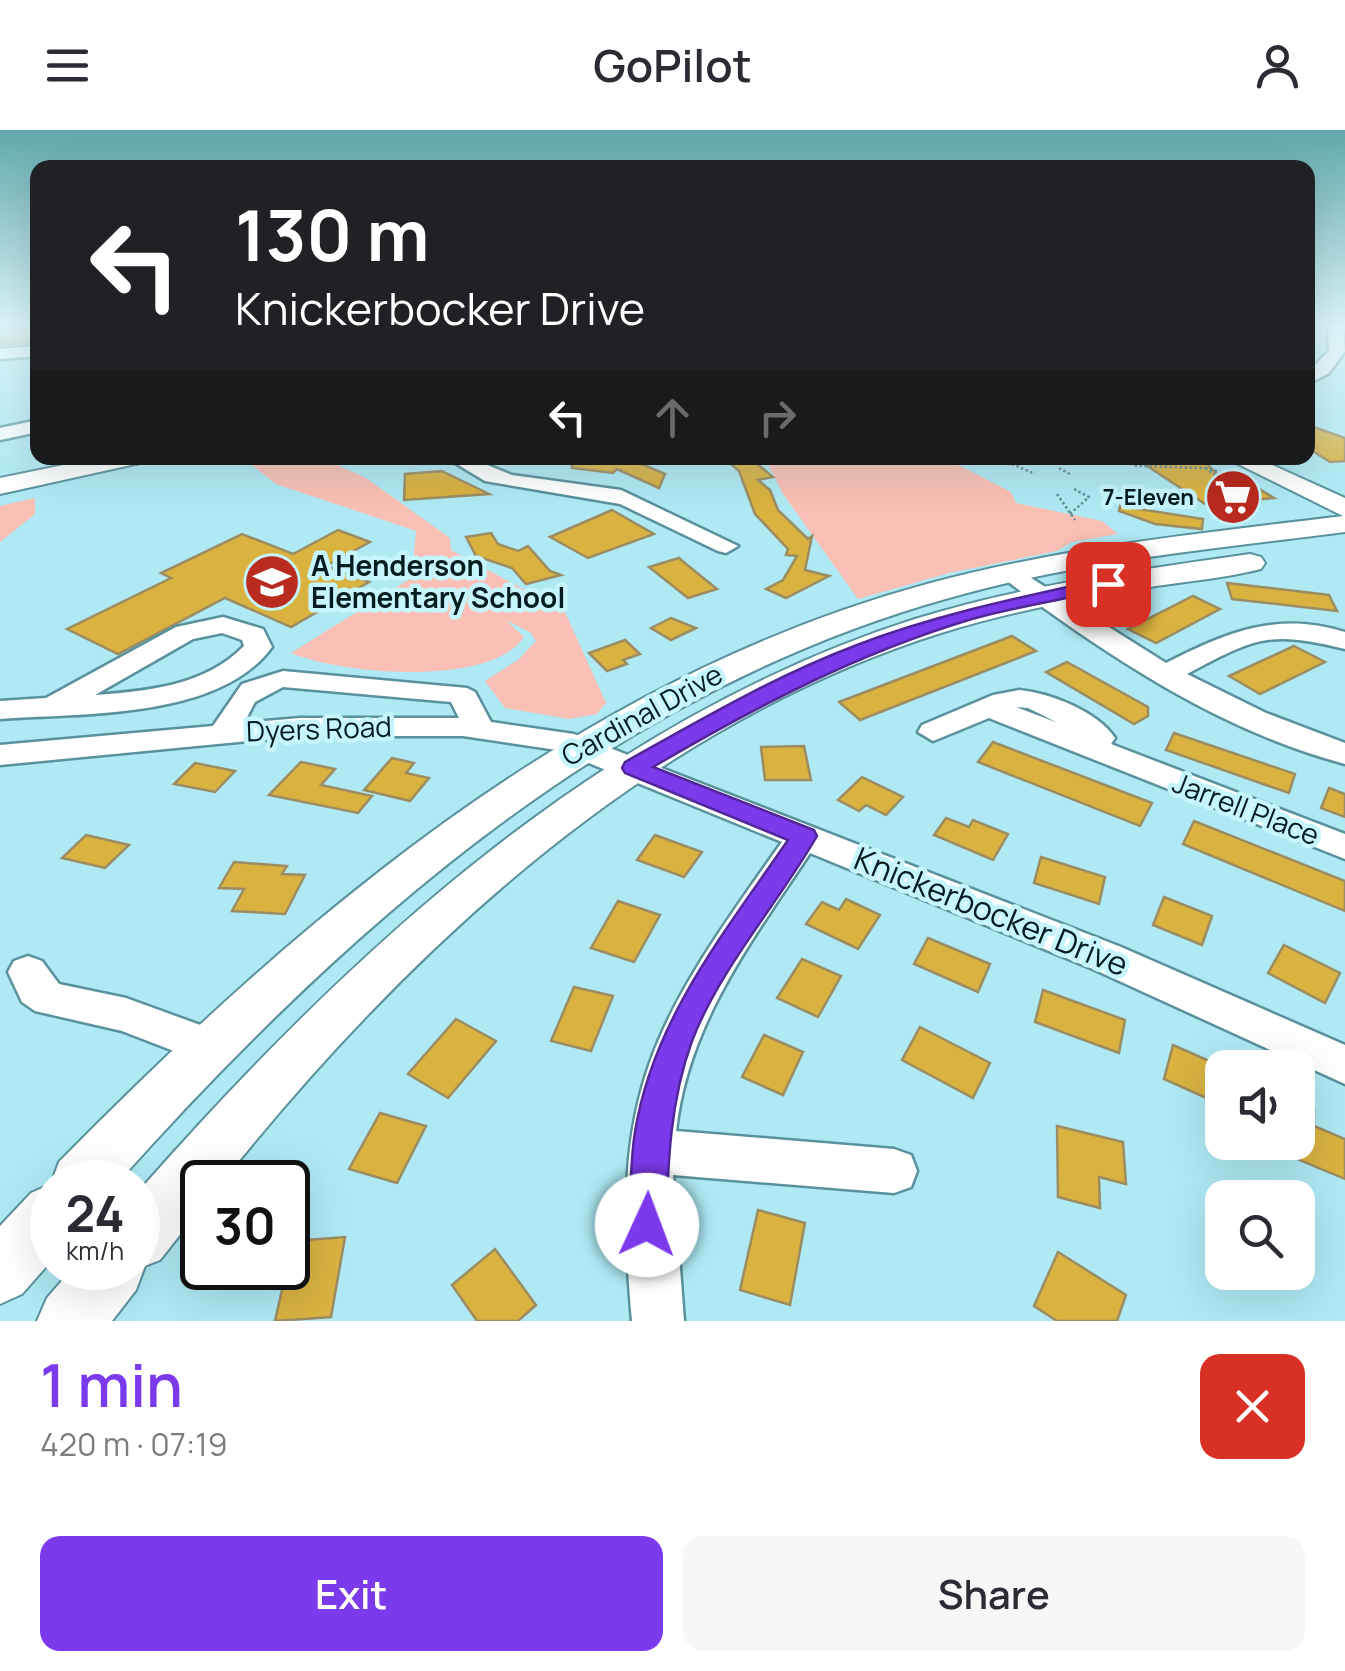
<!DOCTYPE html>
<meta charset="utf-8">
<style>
body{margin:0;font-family:Manrope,sans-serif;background:#f7f7f7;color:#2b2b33;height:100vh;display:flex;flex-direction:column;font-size:38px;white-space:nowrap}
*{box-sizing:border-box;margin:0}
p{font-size:32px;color:#7c7c81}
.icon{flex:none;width:55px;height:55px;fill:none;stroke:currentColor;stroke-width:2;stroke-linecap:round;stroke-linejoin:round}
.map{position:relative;height:1191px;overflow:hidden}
.side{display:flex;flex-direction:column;background:#fff;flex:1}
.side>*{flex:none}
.top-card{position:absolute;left:30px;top:30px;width:1285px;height:305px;border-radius:20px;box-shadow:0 10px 40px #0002;background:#202124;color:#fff;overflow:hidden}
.fabs{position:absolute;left:1205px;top:920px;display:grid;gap:20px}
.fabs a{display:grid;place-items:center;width:110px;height:110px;border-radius:20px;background:#fff;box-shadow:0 10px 40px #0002;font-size:50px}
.speed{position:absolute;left:30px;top:1030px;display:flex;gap:20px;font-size:50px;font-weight:700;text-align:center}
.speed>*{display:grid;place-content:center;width:130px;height:130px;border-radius:50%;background:#fff;box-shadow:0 10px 40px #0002;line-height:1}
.speed small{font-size:25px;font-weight:400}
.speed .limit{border:5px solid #111;border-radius:15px;background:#fff;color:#111}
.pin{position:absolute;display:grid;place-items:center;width:85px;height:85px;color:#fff;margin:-42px;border-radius:20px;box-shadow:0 5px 15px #0006}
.me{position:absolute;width:110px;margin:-55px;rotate:2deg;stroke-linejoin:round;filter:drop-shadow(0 0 8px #0008)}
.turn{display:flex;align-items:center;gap:35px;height:210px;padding:0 40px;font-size:45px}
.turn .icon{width:130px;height:130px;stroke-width:2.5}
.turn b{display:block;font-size:70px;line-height:85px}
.lanes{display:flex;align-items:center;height:95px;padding:0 40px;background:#0003;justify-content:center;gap:50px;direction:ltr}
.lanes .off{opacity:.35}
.round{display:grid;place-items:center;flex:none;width:105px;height:105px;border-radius:20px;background:#f7f7f7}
.summary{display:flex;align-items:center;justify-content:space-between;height:170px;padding:0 40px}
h1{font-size:60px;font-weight:600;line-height:75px;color:#7c3aed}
.primary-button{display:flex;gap:20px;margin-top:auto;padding:20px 40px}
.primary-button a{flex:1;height:115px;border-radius:20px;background:#7c3aed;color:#fff;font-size:40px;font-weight:600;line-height:115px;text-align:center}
.primary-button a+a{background:#f7f7f7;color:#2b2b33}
header{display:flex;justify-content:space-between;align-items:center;height:130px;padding:0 40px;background:#fff;font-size:45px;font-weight:600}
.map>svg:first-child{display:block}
.green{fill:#fabfb5}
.building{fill:#d9b240;stroke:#9c8c62;stroke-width:2.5}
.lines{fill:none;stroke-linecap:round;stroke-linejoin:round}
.minor-casing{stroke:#59929c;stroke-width:5}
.major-casing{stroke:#59929c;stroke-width:4}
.path{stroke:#628d95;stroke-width:2.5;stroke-dasharray:2.5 2.5;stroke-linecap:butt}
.minor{fill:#fff;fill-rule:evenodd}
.major{fill:#fff;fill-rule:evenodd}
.route{fill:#7c3aed;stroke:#51269a;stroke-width:2.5}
.labels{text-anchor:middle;stroke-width:9;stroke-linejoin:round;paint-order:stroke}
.far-poi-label{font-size:22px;font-weight:bold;fill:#041b1f;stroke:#c6f5fd;text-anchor:end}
.poi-label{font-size:28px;font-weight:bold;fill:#041b1f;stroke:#c6f5fd;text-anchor:start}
.street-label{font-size:28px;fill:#041b1f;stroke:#c6f5fd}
.near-street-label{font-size:32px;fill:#041b1f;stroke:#c6f5fd}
</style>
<header><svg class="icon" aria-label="menu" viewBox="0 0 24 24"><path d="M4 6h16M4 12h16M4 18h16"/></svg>GoPilot<svg class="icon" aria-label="person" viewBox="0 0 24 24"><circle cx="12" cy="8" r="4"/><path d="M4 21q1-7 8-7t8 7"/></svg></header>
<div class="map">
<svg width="1345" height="1191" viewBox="0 0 1345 1191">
<rect width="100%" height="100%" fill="#aee9f4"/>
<g class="green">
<path d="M243,328H342L337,335L366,348L450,408L451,420L565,482L606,573L597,584L569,589L505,578L485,551L518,530L536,511L531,503L506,490L524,507C490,558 341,544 291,523L421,442L413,433L416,401L276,354Z"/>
<path d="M765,328H945L1011,362L1016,373L1102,391L1118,404L1072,412L1057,421L949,443L858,469L783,364Z"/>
<path d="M35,368V384L0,412V376Z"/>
</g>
<g class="building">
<path d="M0,195H38V212L0,215Z"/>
<path d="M1308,295L1345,308V331L1330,332L1308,318Z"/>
<path d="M572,328H628L665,344L659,358L617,339L613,343L572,338Z"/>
<path d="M750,328L773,347L758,350L770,360L778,380L808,409L812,406L805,440L829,446L786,468L766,459L783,450L797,426L786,425L788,419L755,384L739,341L731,334L735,329Z"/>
<path d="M1135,328H1201L1226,353L1246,351L1274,368L1205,374Z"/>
<path d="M442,341L489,364L404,370L405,344Z"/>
<path d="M1120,376L1203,389L1202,399L1155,394L1119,381Z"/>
<path d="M612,380L654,404L588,428L550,407Z"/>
<path d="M338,400L370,412L326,436L369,452L291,497L225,468L118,524L67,499L171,448L161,443L242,404L293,424Z"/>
<path d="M491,403L498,414L518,421L528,416L550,441L561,445L526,454L512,438L476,426L466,407Z"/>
<path d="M679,428L686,434L717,459L688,468L649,437Z"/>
<path d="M1227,453L1329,465L1337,481L1232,469Z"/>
<path d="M1193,466L1220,479L1156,513L1128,499Z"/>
<path d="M671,488L696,498L671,510L651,498Z"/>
<path d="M1012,506L1036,521L860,590L839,572Z"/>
<path d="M625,510L640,524L623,530L627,534L607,541L589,523Z"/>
<path d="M1294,516L1325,532L1260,564L1229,546Z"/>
<path d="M1067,532L1148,577V586L1134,594L1046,542Z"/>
<path d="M1174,603L1295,644L1289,663L1166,620Z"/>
<path d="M993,612L1152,673L1140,696L978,632Z"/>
<path d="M804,616L811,650H765L761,617Z"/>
<path d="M392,628L414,633L406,643L429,648L410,671L364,660Z"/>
<path d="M301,632L335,639L321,655L372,666L358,683L269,665Z"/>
<path d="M195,633L235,641L215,662L174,654Z"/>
<path d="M862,647L903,667L886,685L866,675L859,681L838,670Z"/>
<path d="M1329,658L1345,664V687L1321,678Z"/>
<path d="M946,688L969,697L973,690L1008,704L993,730L934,705Z"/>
<path d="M1194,691L1345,751V781L1183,714Z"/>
<path d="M86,705L129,715L105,738L62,728Z"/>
<path d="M655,705L702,722L684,747L637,730Z"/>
<path d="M1041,727L1105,747L1099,774L1034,753Z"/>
<path d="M234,732L287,736L282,744L305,745L285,784L232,781L244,759L219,758Z"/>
<path d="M1164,767L1212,786L1202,815L1153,795Z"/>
<path d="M846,769L880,785L858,819L806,794L822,772L839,780Z"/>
<path d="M618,771L660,785L634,832L591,818Z"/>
<path d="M928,808L990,834L978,862L914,834Z"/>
<path d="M1284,815L1340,843L1325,873L1268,843Z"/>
<path d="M802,829L841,846L818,887L777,868Z"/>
<path d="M574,857L613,866L591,921L551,911Z"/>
<path d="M1043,860L1125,890L1119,923L1035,892Z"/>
<path d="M456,889L496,911L448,968L408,944Z"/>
<path d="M920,897L990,933L973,968L902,930Z"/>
<path d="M764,905L803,922L783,965L742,947Z"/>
<path d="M1173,915L1225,938H1206L1222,944V975L1164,949Z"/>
<path d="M1298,973L1314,980V996L1345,1009V1049L1259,1013L1298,1012Z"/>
<path d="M380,983L426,996L397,1053L349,1039Z"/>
<path d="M1057,996L1123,1012L1126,1054L1099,1047L1100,1078L1058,1067Z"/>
<path d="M758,1080L805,1093L790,1175L740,1160Z"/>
<path d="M345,1107L331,1187L275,1191L293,1111Z"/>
<path d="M495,1119L536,1175L518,1191H477L452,1155Z"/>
<path d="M1058,1122L1126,1165L1117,1191H1057L1034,1176Z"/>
</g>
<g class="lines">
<g class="minor-casing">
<g id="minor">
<path d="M1328,195H1343L1345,221L1329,243L1308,254V242L1329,221Z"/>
<path d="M38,216V226L0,229V219Z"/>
<path d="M38,290V302L0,310V298Z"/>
<path d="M447,328H470L512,345L621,360L738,416L726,423L718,421L620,374L485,351Z"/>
<path d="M1012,436L1166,533C1227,502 1277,481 1345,502V519C1268,500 1255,508 1187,544L1266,583L1345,613V634C1220,601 1106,525 1003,448L1000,443L1003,438Z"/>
<path d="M223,487L263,499L272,517C219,590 81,583 0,589V571L46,568L176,497ZM222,503L242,510L244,516C205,556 148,561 95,565L193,509Z"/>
<path d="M283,541L467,558L475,562L491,592L574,604L1121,817L1345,915V954L1093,839L810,723C752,811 688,893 676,1001L894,1019L911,1025L917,1041L911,1057L894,1063L673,1045L684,1191H632C610,959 651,896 782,712L557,620L463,606H300L0,635V615L213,596L242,554ZM283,557L451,572L459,588H300L244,593L255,572Z"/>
<path d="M1019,560C1050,563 1097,581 1115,608L1111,614L1345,704V729L989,588L933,611L918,602L922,595L993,565ZM1016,577L1028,578L1058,593Z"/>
<path d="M28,826L42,831L59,854L126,868L225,904L231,917L225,930L210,935L122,901L35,881L22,872L8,842L14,831Z"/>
</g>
</g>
<g class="major-casing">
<g id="major">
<path d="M98,328H143L140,333L0,364V348Z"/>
<path d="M1226,328H1257L1345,368V402C1213,419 1078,431 949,468C612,562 346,797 118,1052H52V1130L22,1164L0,1174V1096L31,1063L51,1054L59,1032C305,782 582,548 927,454C1063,417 1204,403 1343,386Z"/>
<path d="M1250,424L1261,427L1265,433L1261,439C1226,448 1190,451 1156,456C1083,468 1011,481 941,503C649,595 409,818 222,1052H202V1077L160,1130L145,1136L136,1160L112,1191H37L47,1168L73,1138H138V1062C352,819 600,590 915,489C1024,455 1138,440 1250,424Z"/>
</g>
</g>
<g class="path">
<path d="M998,328L1035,344"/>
<path d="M1116,328L1137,336L1206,338"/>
<path d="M1059,338L1070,344"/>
<path d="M1205,338L1225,343L1213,344Z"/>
<path d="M1057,364L1075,390"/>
<path d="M1070,384L1089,367L1074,359"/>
</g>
<use href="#minor" class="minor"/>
<use href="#major" class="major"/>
</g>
<linearGradient id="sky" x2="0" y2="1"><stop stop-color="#61a8ac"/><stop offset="0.54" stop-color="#dbf5fa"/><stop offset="1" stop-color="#dbf5fa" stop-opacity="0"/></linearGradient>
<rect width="1345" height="362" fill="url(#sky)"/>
<path class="route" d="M1108,448L1117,454L1114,458C1067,469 1018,476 972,489C858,523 755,577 653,637L814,700L817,706C778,774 720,838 692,911C670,971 668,1033 666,1095L660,1108L647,1114L634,1108L629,1095C631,1065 630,1032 635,1002C653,889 726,801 788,710L625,643L622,638L625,632C700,590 775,546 857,515C938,484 1022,467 1108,448Z"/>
<defs>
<g id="supermarket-disc" transform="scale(2.875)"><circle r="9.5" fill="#b92b1f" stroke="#c6f5fd"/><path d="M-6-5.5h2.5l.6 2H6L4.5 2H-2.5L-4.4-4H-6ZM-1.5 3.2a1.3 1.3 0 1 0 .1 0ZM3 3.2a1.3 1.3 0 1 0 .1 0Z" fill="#fff"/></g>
<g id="school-disc" transform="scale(2.875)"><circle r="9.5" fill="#b92b1f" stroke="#c6f5fd"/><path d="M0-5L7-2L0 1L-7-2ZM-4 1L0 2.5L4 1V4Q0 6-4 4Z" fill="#fff"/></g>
</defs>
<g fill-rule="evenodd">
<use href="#supermarket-disc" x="1233" y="367"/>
<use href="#school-disc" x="272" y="452"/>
</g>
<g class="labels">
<g class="far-poi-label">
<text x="1194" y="375">7-Eleven</text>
</g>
<g class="poi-label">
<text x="311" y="446">A Henderson<tspan x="311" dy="32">Elementary School</tspan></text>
</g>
<g class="street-label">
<text transform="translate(642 585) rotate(-29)" y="10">Cardinal Drive</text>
<text transform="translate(319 599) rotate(-2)" y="10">Dyers Road</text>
<text transform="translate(1246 679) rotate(21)" y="10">Jarrell Place</text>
</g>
<g class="near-street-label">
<text transform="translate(991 782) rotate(22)" y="11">Knickerbocker Drive</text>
</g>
</g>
</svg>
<div class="fabs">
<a><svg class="icon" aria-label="sound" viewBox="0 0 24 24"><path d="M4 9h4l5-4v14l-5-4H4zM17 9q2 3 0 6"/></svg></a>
<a><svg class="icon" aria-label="search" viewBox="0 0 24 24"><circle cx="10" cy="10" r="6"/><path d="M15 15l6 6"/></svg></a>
</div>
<div class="speed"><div>24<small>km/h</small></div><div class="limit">30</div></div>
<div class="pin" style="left:1108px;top:454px;background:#d93025"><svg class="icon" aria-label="arrive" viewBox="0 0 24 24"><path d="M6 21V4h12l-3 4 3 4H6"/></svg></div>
<svg class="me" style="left:647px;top:1095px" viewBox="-20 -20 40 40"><circle r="19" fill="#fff"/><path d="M0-13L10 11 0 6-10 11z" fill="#7c3aed"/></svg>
<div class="top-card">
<div class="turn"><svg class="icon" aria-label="left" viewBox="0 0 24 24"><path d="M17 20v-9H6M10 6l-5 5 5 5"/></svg><div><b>130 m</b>Knickerbocker Drive</div></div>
<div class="lanes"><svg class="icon" aria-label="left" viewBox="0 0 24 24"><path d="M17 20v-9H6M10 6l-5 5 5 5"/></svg><svg class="icon off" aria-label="ahead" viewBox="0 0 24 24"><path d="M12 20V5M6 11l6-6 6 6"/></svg><svg class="icon off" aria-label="right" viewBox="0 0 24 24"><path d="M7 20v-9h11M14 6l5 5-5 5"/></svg></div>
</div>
</div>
<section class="side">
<div class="summary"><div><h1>1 min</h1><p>420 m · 07:19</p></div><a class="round" style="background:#d93025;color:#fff"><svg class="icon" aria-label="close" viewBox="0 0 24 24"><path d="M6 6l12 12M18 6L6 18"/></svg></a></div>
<div class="primary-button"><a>Exit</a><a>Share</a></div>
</section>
